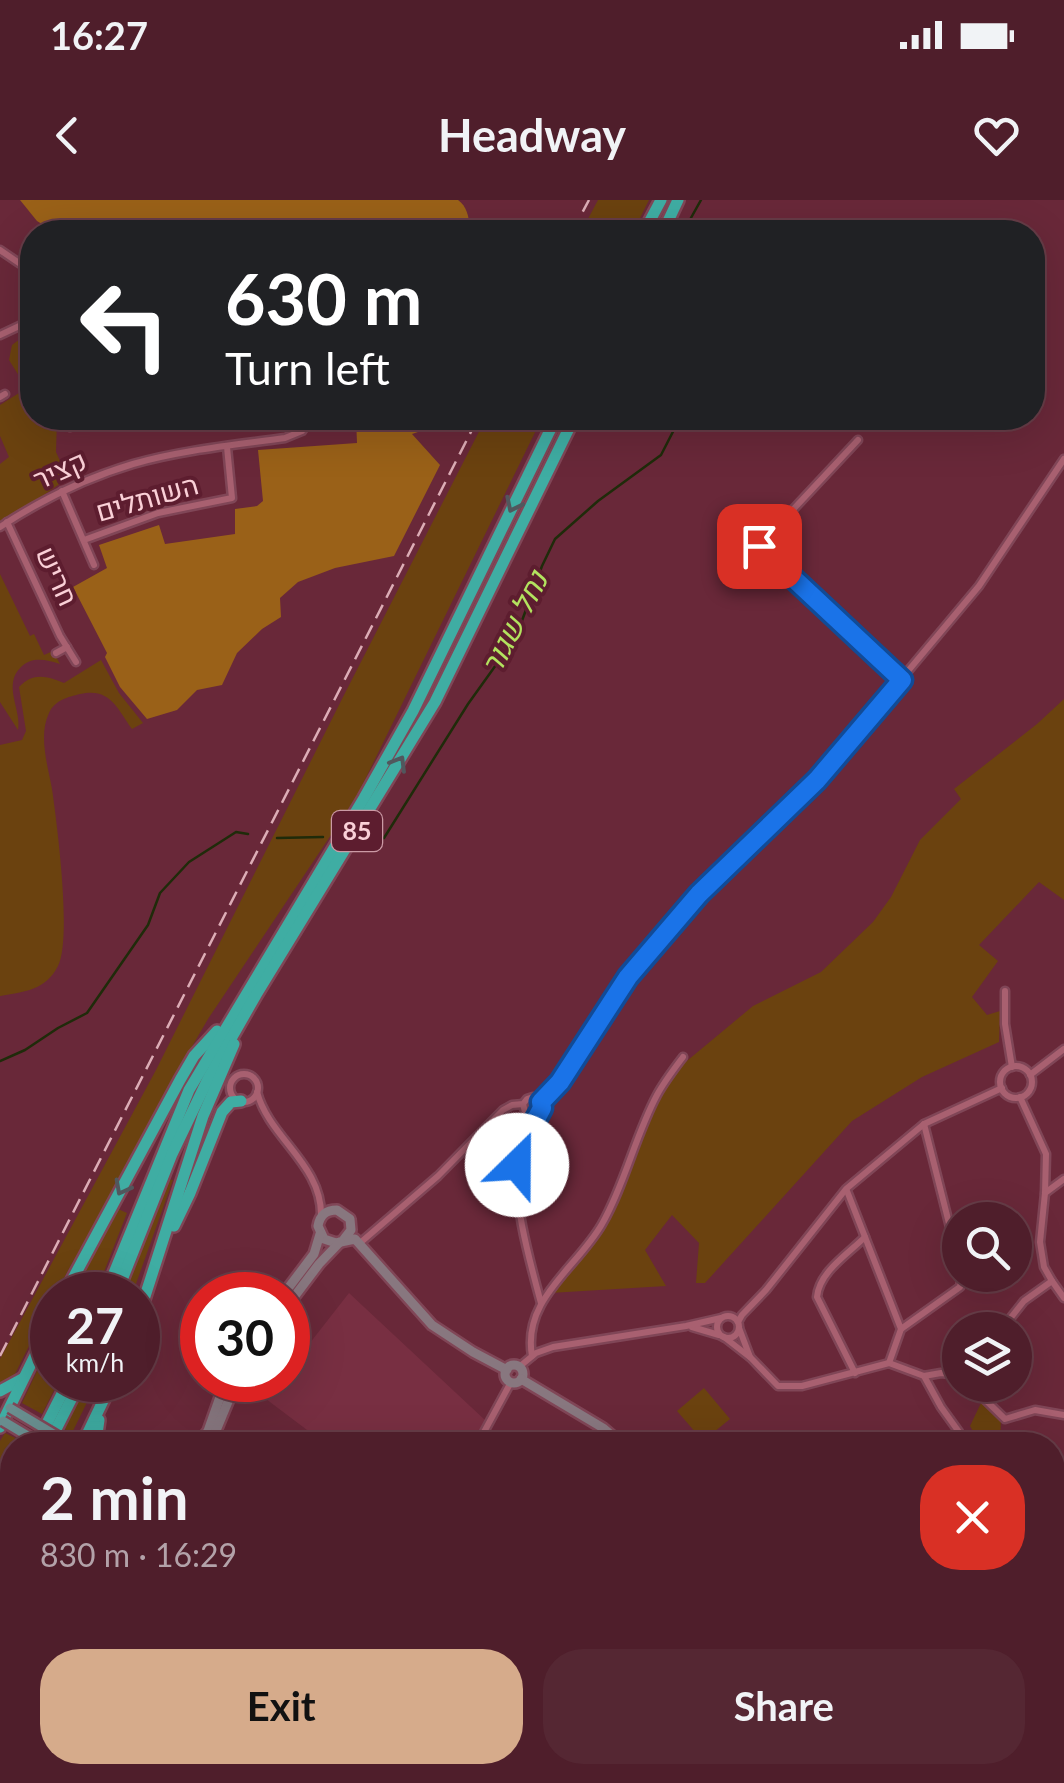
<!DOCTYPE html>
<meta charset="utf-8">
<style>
body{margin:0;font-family:Lato,Heebo,sans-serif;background:#552733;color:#f1f3f6;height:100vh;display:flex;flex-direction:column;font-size:38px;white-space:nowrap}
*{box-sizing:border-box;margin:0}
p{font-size:32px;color:#b3a2a9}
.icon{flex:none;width:55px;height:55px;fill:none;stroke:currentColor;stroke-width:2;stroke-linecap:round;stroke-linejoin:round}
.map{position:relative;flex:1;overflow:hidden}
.drawer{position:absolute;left:0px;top:1232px;width:1065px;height:352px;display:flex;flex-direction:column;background:#4f1e2b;border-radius:40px 40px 0 0;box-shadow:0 10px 40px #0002,0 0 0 2px #663c47}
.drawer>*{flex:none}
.top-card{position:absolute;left:20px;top:20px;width:1025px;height:210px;border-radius:40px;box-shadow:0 10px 40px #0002,0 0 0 2px #663c47;background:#202124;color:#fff;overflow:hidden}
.controls{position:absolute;left:942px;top:1002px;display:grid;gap:20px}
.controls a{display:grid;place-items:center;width:90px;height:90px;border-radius:50%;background:#4f1e2b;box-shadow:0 10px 40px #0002,0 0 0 2px #663c47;font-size:50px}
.speed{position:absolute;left:30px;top:1072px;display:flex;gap:20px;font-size:50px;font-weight:700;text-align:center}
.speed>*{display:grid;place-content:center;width:130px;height:130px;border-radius:50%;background:#4f1e2b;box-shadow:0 10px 40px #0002,0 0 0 2px #663c47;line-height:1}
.speed small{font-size:25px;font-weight:400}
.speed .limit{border:15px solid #d22;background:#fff;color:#111}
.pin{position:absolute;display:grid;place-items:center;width:85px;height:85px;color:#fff;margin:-42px;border-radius:20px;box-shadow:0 5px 15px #0006}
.me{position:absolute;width:110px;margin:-55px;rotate:23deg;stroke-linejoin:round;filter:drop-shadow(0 0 8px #0008)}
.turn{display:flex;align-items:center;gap:35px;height:210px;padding:0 40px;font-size:45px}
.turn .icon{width:130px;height:130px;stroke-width:2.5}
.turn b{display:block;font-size:70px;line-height:85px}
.round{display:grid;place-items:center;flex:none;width:105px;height:105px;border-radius:40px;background:#552733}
.summary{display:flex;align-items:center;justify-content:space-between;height:170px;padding:0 40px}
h1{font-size:60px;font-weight:700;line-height:75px}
.primary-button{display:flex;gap:20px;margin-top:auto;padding:20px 40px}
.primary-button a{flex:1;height:115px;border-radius:40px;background:#d6ab8b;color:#111;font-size:40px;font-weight:700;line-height:115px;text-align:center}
.primary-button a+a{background:#552733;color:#f1f3f6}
.status{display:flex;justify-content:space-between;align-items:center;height:70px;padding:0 50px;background:#4f1e2b;direction:ltr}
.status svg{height:28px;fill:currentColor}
header{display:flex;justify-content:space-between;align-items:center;height:130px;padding:0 40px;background:#4f1e2b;font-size:45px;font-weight:700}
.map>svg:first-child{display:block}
.built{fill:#782f42}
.green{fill:#6b420f}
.forest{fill:#9a6118}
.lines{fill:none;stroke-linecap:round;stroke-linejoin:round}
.stream{stroke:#1f2b0a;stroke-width:2.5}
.street-casing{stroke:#804657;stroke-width:11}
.secondary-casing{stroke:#804657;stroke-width:14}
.highway-casing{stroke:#804657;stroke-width:16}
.street{stroke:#a86070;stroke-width:6}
.secondary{stroke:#88777f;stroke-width:9}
.highway{stroke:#3fada3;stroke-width:11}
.rail{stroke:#dcadb6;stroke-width:2.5;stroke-dasharray:15 8;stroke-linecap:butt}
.primary-bridge-casing{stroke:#804657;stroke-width:14;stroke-linecap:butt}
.primary-bridge{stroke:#698e8f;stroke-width:9}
.oneway{stroke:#51575d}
.route-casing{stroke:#114b97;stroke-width:25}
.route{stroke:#1a73e8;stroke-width:18}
.labels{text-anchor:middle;stroke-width:8;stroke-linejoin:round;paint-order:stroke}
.shield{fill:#5d1d2f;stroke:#cb9aa5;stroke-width:2.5}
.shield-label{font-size:25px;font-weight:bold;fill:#fad0d7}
.street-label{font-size:28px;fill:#fad0d7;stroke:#5d1d2f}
.water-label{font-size:30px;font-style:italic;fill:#b3e35f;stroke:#5d1d2f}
</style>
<div class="status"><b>16:27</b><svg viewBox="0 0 49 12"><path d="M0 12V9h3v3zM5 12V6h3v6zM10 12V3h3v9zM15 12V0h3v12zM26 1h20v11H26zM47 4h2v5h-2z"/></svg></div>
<header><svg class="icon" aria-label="back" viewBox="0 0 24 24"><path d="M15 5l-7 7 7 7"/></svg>Headway<svg class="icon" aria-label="heart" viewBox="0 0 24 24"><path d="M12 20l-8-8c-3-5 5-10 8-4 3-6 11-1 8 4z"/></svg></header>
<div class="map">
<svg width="1064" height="1583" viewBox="0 0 1064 1583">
<rect width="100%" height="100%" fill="#692839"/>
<path class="built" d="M349,1093L486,1221L471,1245H327L266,1199L281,1180H288V1171Z"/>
<g class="green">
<path d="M598,0H649L633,32H581Z"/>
<path d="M32,130V218H57L56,252L68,278L0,326V264L9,257L0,236V205L19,193V176L9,160L12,145Z"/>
<path d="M486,218H542L357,596L208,819C179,867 155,918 128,968C105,1011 77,1051 55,1095H52V1100L15,1174L10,1180L0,1183V1159L156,870L343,497Z"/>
<path d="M0,374L30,436L34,434L44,455L53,451L60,464C46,460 33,456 21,467C2,485 22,510 18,530L0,502Z"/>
<path d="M101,460L119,493L143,523L132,529C117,508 110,487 80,494C68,497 55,500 49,513C38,536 48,566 52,589C57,624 72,738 58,766C46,790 24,792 0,796V545L22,540L26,531L19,487C33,472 47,476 64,483Z"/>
<path d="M1064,499V700L1039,682L979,745L998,761L972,797L987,815L1000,811L999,842L922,877L852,921L705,1083H696L699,1043L672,1015L645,1050L666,1086L550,1093L607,1014L658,897L682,865L753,806L821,772L873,722L891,697L920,640L961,599L954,589L1037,524Z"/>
<path d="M165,979L173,980L132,1095H121Z"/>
<path d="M118,1009L127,1013L95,1095H73Z"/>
<path d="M52,1139V1180H59L42,1214L22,1203Z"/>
<path d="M87,1180H98L72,1233L63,1228Z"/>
<path d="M704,1188L730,1219L703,1241L677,1211Z"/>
<path d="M982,1201L1001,1219L1000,1245H981L970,1226Z"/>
<path d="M5,1233L26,1243L12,1245V1268L0,1289V1241Z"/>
<path d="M0,1550L12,1552V1572L44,1573L58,1583H20L0,1570Z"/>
<path d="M437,1573V1572L501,1573L499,1583H436Z"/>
</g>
<g class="forest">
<path d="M20,0H458C468,7 470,21 469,32H55L37,21Z"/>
<path d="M356,218H439L436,226L412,234L440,265L394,356L335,368L298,382L280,398L281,417L262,429L237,453L222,485L197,490L177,510L147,519L120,487L105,457L107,453L73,387L107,368L99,345L159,325L165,344L235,334V309L257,306L263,301L258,250L357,243Z"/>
</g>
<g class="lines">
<g class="stream">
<path d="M687,32V25L701,0"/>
<path d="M277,638L323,637"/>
<path d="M367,639L384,638L468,504L516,437L542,366L555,339L598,301L661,255L680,218"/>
<path d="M0,861L25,850L58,828L87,813L148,725L160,693L189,662L236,632L248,634"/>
</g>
<g class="street-casing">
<g id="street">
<path d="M0,50L19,63L32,69"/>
<path d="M0,135L32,120"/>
<path d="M0,197L5,194"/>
<path d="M860,218L865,223"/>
<path d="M70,227L96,218"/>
<path d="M858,240L759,346L902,480"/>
<path d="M62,291L94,365"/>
<path d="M7,322L60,436L76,462"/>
<path d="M0,327C41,300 86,278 133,264C182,250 235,245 285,238L302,231L311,218"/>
<path d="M84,340L158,313L232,298L227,247"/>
<path d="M56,453L67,447"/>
<path d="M1005,791V824L1012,867"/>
<circle cx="1016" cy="882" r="16"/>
<circle cx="244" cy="888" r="14"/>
<path d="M1030,875L1064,849"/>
<path d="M257,892C269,938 323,965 321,1017"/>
<path d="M1020,897L1046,954L1045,993L1040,1042L1044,1067L1052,1081"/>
<path d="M541,902L570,869L629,777L699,694L817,580L979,386L1064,259"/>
<path d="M538,914C533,929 522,941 518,956C510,992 531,1066 541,1103"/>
<path d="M924,924L960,1067"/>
<path d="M847,991L901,1129"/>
<path d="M1045,993L1064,979"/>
<path d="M360,1043L438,976L503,910L512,905L523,904L527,899L533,897L541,902L542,909L538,914L530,916L525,912L523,904"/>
<circle cx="728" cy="1127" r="11"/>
<path d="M738,1122L742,1115L766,1090L846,989L924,924L1002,888"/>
<path d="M692,1127L719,1135"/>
<path d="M739,1128L750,1157"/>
<path d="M1001,1130L1024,1101L1052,1081L1064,1098"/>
<path d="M724,1137L751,1158L778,1186H802L889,1163L924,1176L941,1207L959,1232L955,1245"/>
<path d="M288,1143L297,1142L302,1149L301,1154L296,1158L288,1156"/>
<path d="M532,1156C522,1099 577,1068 602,1024C625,984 635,936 657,895C664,882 674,869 683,857"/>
<path d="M889,1163L901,1129L960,1087L962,1075"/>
<path d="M519,1167L536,1153L553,1147L686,1126L721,1118"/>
<path d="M855,1173L817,1097C819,1072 848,1054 865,1037"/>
<path d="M924,1176L941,1173L960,1175"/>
<path d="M970,1185L1005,1219L1035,1210L1064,1215"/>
<path d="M477,1245L511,1182"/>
<path d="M1052,1365L1064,1360"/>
<path d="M1052,1431L1064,1404"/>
<path d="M1052,1475L1064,1483"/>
<path d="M608,1572L615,1583"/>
<path d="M829,1572L837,1583"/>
<path d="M529,1574L530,1572"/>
<path d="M323,1583L326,1572"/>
<path d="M422,1583L423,1572"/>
<path d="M796,1583L807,1572"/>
</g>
</g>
<g class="secondary-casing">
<g id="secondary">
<path d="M344,1039L351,1030L350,1019L337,1010C326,1010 320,1015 318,1026L324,1039L336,1043L355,1039L432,1125L473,1152L507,1170"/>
<path d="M283,1095L314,1054L320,1034"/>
<path d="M288,1105L319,1064L340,1042"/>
<circle cx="514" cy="1174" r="9"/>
<path d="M521,1179L603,1228L623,1245"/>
<path d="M197,1245L208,1231L226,1180"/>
<path d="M210,1245L237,1180"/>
<path d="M977,1572L992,1583"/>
</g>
</g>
<g class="highway-casing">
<g id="highway">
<path d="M644,32L661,0"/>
<path d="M663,32L678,0"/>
<path d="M174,1026L190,993L222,912L231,902L241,901"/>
<path d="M64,1095L180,880L194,856L217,831"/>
<path d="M105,1095L189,890L364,598L413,511L556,218"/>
<path d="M116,1095L172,954L208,879L256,795L435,502L574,218"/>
<path d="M138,1118L203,916L234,844"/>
<path d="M0,1191L22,1179"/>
<path d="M99,1220L97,1234L100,1245"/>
<path d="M0,1227L52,1121"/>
<path d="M36,1245L69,1180"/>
<path d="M48,1245L81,1180"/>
<path d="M82,1245L113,1180"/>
<path d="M0,1305L12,1285"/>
<path d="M0,1324L12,1305"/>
<path d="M0,1371L12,1356"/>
</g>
</g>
<use href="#street" class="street"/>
<use href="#secondary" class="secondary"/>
<use href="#highway" class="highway"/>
<g class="rail">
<path d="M572,32L589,0"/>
<path d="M0,1156L478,218"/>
</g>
<g class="primary-bridge-casing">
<g id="primary-bridge">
<path d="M10,1208L72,1245"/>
<path d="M3,1221L43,1245"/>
</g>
</g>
<use href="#primary-bridge" class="primary-bridge"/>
</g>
<defs><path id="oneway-chevron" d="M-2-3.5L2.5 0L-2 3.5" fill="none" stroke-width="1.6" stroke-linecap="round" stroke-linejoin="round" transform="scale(2.5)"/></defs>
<g class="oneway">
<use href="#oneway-chevron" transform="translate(513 305) rotate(116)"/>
<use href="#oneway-chevron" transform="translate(399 563) rotate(-59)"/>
<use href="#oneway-chevron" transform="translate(122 988) rotate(118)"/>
</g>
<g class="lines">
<g class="route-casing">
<path id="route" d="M517,965L522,945L542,908L541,902L560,882L628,777L699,694L817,580L902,480L759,346"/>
</g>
<use href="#route" class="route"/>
</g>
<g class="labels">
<rect class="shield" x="332" y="611" width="50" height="40" rx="8"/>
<g class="shield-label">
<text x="357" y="640">85</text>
</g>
<g class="street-label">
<text transform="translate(60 270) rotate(-24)" y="10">קציר</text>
<text transform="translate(147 298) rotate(-16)" y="10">השותלים</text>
<text transform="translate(57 376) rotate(65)" y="10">חריש</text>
</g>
<g class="water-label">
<text transform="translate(515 423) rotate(-63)" y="10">נחל שגור</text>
</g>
</g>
</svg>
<div class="controls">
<a><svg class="icon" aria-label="search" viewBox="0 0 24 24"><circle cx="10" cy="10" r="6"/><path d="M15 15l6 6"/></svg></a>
<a><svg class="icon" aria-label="layers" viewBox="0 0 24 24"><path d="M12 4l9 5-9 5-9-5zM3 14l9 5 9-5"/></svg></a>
</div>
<div class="speed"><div>27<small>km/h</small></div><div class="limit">30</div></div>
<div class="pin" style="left:759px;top:346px;background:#d93025"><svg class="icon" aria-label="arrive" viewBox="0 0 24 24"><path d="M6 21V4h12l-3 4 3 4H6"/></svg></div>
<svg class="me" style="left:517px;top:965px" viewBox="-20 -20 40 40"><circle r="19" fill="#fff"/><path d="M0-13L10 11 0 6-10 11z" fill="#1a73e8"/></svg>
<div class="top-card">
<div class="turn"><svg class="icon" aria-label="left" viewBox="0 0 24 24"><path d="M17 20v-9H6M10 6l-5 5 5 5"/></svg><div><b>630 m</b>Turn left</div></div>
</div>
<section class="drawer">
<div class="summary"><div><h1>2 min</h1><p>830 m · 16:29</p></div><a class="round" style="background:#d93025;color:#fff"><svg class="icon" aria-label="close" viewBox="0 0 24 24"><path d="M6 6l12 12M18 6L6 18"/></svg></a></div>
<div class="primary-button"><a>Exit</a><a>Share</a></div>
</section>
</div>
